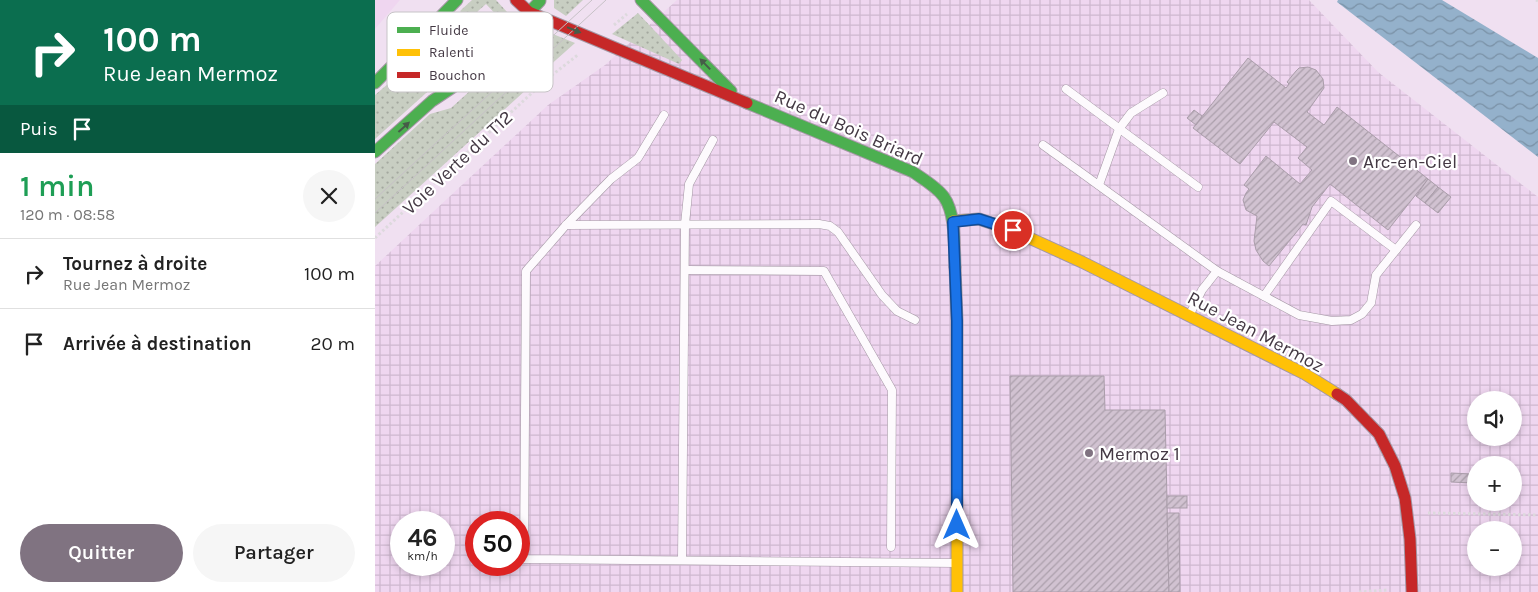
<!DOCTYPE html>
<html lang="fr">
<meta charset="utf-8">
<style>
body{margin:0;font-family:Karla,sans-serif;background:#f6f6f6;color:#222;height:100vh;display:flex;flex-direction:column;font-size:19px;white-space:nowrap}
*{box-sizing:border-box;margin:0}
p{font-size:16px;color:#767676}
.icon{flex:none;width:28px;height:28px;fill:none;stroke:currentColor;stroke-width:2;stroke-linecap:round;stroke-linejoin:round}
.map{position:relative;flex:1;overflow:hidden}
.details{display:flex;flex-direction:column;background:#fff;width:375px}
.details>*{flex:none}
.guide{background:#0b6e4f;color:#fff;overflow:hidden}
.fabs{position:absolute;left:1092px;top:391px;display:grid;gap:10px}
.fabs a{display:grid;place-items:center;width:55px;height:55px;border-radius:50%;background:#fff;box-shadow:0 2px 8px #0003;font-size:25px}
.speed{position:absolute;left:15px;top:511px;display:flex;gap:10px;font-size:25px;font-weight:700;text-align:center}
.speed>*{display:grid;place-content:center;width:65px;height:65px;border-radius:50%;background:#fff;box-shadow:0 2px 8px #0003;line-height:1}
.speed small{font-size:12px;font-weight:400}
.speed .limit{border:8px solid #d22;background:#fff;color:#111}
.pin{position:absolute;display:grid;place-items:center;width:42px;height:42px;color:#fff;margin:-21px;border:2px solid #fff;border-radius:50%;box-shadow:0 1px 5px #0007}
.me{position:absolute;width:55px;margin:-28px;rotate:0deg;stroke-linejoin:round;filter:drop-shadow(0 0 4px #0008)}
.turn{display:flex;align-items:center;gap:18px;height:105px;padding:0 20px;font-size:22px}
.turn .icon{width:65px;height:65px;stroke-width:2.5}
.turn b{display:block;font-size:35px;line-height:42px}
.then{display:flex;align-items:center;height:48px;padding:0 20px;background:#0003;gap:10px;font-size:19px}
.round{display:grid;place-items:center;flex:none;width:52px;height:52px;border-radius:26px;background:#f6f6f6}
.head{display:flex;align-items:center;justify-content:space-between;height:85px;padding:0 20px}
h1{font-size:30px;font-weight:600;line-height:38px;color:#1e9e55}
.primary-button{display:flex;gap:10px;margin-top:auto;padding:10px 20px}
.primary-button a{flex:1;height:58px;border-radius:30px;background:#807381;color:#fff;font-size:20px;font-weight:600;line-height:58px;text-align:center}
.primary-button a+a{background:#f6f6f6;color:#222}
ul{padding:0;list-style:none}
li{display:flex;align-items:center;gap:15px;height:70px;padding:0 20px;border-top:1px solid #e0e0e0}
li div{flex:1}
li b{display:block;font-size:19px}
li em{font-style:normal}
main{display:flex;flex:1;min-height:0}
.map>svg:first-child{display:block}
.built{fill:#efd6f0}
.industrial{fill:url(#industrial-grid);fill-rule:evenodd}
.grass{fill:url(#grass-dots)}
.water{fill:url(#water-waves)}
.building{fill:url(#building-hatch);stroke:#aa9daa}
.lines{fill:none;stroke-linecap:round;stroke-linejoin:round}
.lane-casing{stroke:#a497a4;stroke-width:9}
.fast-casing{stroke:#a497a4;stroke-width:13}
.slow-casing{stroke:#a497a4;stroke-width:13}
.jam-casing{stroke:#a497a4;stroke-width:13}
.path{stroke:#ddd9dd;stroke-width:3;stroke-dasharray:2.5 2.5;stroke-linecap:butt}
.lane{stroke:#fdfafd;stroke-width:8}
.fast{stroke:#4caf50;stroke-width:11}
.slow{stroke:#ffc107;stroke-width:11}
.jam{stroke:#c62828;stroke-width:11}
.tram{stroke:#c6c1c6;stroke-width:1}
.oneway{fill:#465c48}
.route-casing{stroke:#114b97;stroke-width:12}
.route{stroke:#1a73e8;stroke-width:9}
.poi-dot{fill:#807381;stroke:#fff;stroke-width:2}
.labels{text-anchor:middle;stroke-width:4.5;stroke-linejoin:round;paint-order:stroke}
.street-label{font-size:19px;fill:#443944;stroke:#fff}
.poi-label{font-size:19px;fill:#443944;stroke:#fff;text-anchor:start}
.key{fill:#fff;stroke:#c7c4c7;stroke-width:1}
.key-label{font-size:14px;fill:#443944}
</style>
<main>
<section class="details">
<div class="guide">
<div class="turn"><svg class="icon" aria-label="right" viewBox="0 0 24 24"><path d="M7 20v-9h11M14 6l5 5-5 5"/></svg><div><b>100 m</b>Rue Jean Mermoz</div></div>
<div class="then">Puis<svg class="icon" aria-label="arrive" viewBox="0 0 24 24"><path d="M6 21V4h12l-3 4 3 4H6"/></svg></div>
</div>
<div class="head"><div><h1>1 min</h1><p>120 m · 08:58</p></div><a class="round"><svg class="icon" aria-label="close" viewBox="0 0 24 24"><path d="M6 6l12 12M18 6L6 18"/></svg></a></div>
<ul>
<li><svg class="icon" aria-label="right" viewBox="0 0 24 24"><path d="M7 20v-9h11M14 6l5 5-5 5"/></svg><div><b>Tournez à droite</b><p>Rue Jean Mermoz</p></div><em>100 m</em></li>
<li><svg class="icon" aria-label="arrive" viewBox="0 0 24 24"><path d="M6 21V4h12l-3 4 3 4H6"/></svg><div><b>Arrivée à destination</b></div><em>20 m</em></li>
</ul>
<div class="primary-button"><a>Quitter</a><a>Partager</a></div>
</section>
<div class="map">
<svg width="1163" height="592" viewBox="0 0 1163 592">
<defs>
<pattern id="industrial-grid" width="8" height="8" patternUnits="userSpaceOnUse" patternTransform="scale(1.25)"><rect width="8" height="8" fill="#efd6f0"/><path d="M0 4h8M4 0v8" fill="none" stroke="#ceb8cf"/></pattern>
<pattern id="grass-dots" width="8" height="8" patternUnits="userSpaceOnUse" patternTransform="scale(1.25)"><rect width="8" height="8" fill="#c8cec2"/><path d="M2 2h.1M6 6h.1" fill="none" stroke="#a4a89f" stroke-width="1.8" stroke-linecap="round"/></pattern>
<pattern id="water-waves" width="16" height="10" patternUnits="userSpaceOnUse" patternTransform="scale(1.25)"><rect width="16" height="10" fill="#94b1cb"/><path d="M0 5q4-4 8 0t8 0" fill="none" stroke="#7a91a6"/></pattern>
<pattern id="building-hatch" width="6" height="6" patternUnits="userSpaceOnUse" patternTransform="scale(1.25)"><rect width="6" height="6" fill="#d1c2d1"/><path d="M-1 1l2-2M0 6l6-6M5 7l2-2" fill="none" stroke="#ab9fab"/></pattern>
</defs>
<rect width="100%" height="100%" fill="#f0e0f1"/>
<path class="built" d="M0,0H25L0,29Z"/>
<path class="industrial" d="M302,0H934L1003,72L1163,197V592H0V266L173,105L230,65ZM1101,400H1139V438H1101ZM1101,465H1139V502H1101ZM26,522H69V565H26ZM101,522H144V565H101ZM1101,530H1139V568H1101Z"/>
<g class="grass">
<path d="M97,0H121L132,12V20L128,22L111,4L93,20L85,11Z"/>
<path d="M179,0H208L191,16L179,8Z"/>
<path d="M263,13L307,60L304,64L237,34Z"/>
<path d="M76,19L92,36L111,20L121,30L0,139V95L14,83Z"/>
<path d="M165,32H173L200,43L172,68L148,43L157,35Z"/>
<path d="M138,52L163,79L0,227V164L55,114L76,108Z"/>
</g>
<path class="water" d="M963,0H1067L1163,58V157L962,2Z"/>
<g class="building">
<path d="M873,58L911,88L914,84L912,82L921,71L924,68L933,67L941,70L948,79L949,88L932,112L949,125L962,107L1053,179L1013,230L955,184L937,207L931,225L928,224L894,266L888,261L881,250L879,241L882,216L871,210L868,200L871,193L874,189L869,185L891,156L925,184L937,170L923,158L932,147L899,122L865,164L818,128Z"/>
<path d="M819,110L827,116L821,125L812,118Z"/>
<path d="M1053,179L1063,187L1050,203L1041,196Z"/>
<path d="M1063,187L1076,197L1063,213L1050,203Z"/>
<path d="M635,376H729L730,410H790L794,592H638Z"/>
<path d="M1076,473L1096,474V483L1076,482Z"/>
<rect x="792" y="496" width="20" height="12"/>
<path d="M792,513H804L805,592H794Z"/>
</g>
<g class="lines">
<g class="lane-casing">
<g id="lane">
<path d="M691,89L823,187"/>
<path d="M289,115L263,158L236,179L191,225L151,271L149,559L581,563"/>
<path d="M668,145L842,271L827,290L815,314"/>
<path d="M724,185L744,129L756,113L788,93"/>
<path d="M191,225L444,224L455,226L463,232L507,295L522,311L540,320"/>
<path d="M311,270L449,271L517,390L516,547"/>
<path d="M842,271L924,315L957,321L976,320L987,314L996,303L1001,275L1041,225"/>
<path d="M889,296L956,201L1021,250"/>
<path d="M307,560L310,224L314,184L338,140"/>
</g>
</g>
<g class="fast-casing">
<g id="fast">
<path d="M266,0L356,91"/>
<path d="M0,83L82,0"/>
<path d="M372,103L538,172C548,179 562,187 569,197C581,214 579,246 580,267"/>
<path d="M0,152L57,101L81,85L125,43L165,1"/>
</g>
</g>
<g class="slow-casing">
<g id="slow">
<path d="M578,221L604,219L637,230L707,262L930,374L962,394"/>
<path d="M580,267L582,321V592"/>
</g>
</g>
<g class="jam-casing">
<g id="jam">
<path d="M141,0L154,12L372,103"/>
<path d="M962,394L971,400L1004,434L1020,466L1030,498L1035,539L1037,592"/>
</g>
</g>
<g class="path">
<path d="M1161,0L1163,1"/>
<path d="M239,25L252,14"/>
<path d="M0,238L172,79L204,54"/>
<path d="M1053,513L1163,515"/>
<path d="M984,592L1012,590"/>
</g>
<use href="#lane" class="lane"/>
<use href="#fast" class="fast"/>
<use href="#slow" class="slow"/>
<use href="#jam" class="jam"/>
<g class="tram">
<path d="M0,199L217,0"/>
<path d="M0,213L231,0"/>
</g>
</g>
<defs><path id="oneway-solid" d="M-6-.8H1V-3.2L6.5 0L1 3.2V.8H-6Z" transform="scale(1.25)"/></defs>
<g class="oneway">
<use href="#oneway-solid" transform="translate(199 30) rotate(22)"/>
<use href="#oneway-solid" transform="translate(330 64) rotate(-134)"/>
<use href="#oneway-solid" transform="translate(29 127) rotate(-42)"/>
</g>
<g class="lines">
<g class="route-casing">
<path id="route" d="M582,525V321L578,222L604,219L638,230"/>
</g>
<use href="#route" class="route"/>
</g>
<g class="poi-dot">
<circle cx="978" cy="161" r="5"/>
<circle cx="714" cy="453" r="5"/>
</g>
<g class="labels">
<g class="street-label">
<text transform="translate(474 127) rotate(24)" y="7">Rue du Bois Briard</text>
<text transform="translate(82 162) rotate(-43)" y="7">Voie Verte du T12</text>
<text transform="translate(881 331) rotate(28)" y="7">Rue Jean Mermoz</text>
</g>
<g class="poi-label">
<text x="988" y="168">Arc-en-Ciel</text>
<text x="724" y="460">Mermoz 1</text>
</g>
</g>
<rect x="12" y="12" width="166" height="80" rx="8" class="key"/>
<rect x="22" y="27" width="23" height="6" fill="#4caf50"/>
<rect x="22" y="49" width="23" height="7" fill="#ffc107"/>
<rect x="22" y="72" width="23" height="6" fill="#c62828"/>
<g class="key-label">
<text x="54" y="35">Fluide</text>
<text x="54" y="57">Ralenti</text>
<text x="54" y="80">Bouchon</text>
</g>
</svg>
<div class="fabs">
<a><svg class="icon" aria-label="sound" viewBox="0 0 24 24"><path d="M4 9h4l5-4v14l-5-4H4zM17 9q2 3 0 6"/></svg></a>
<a>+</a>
<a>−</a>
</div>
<div class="speed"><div>46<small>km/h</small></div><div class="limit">50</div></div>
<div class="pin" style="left:638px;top:230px;background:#d93025"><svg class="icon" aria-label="arrive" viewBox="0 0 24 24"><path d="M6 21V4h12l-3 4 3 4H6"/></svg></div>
<svg class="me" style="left:582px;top:525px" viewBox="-20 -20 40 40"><path d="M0-17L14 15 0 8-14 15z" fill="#1a73e8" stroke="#fff" stroke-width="4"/></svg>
</div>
</main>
